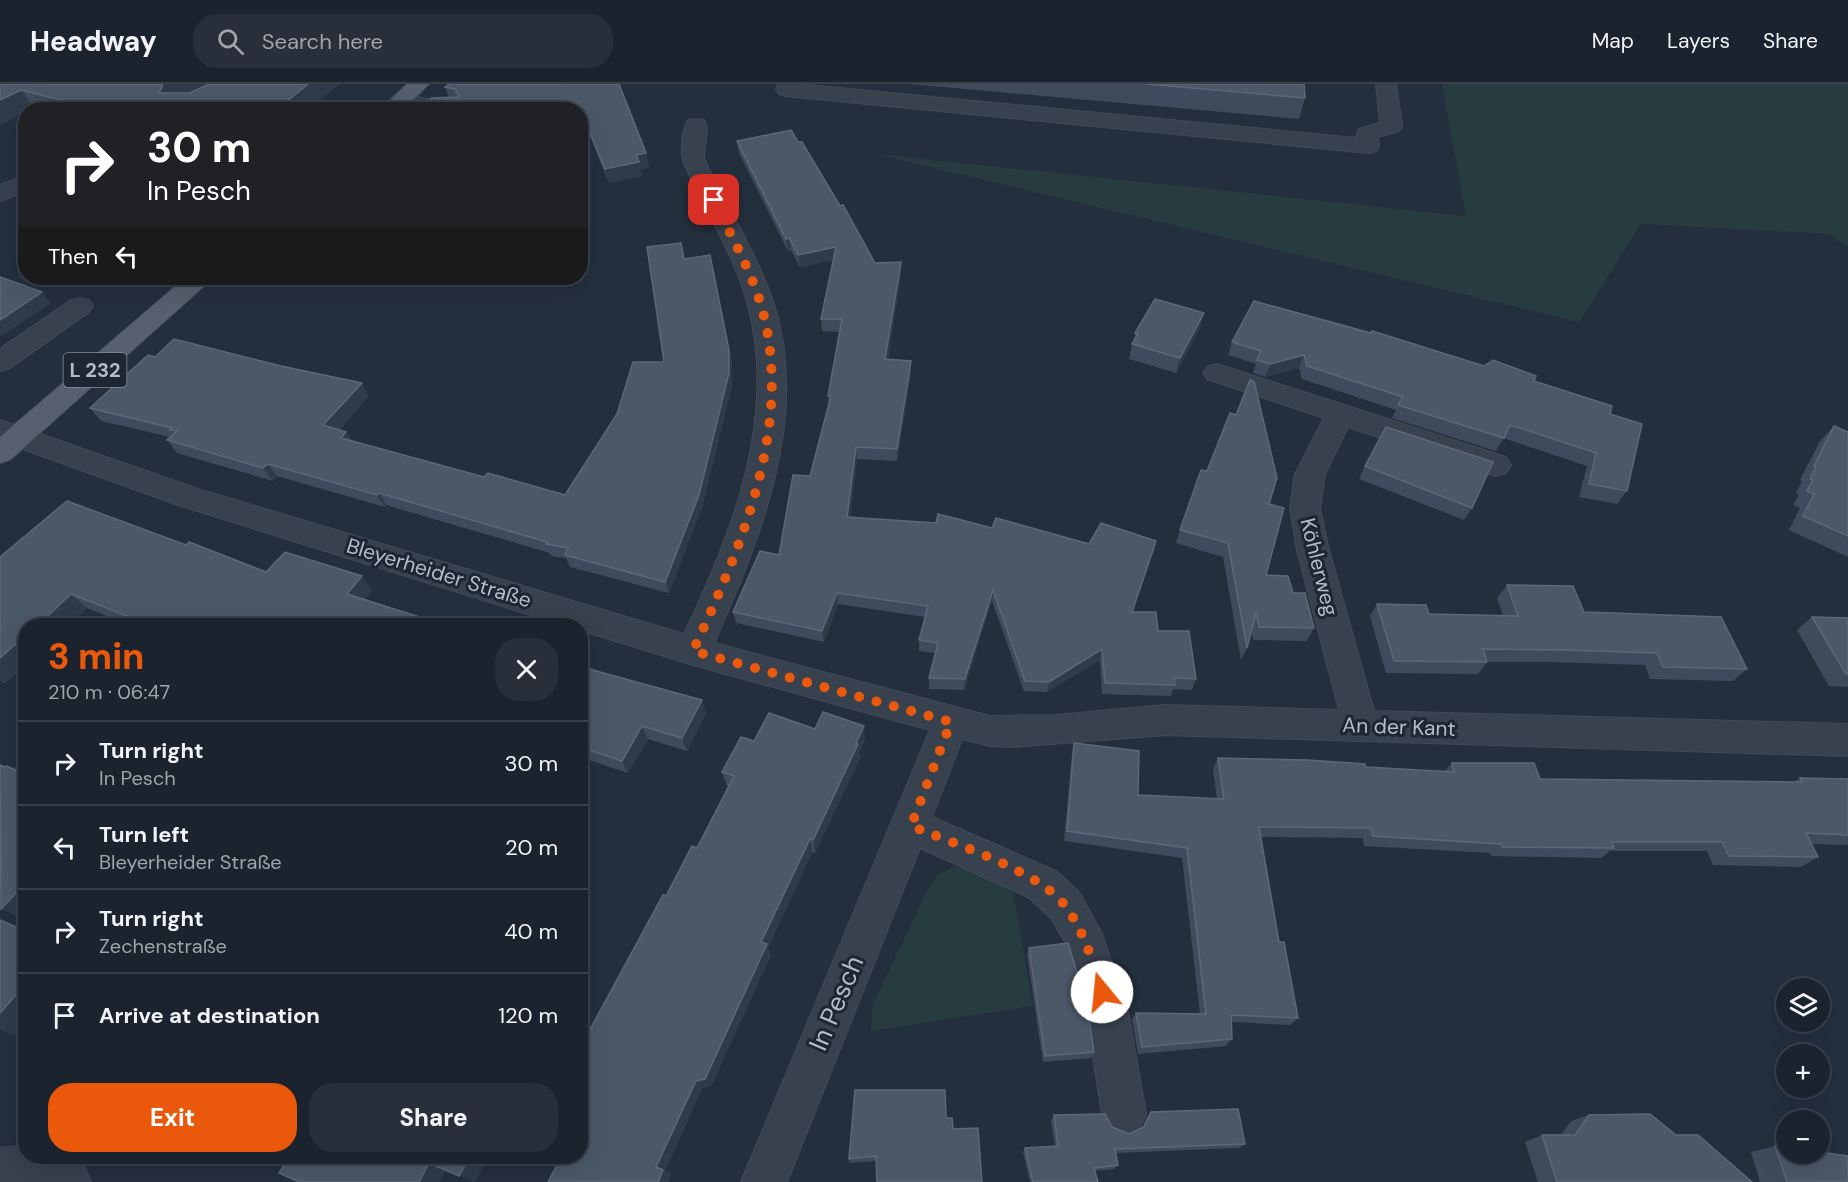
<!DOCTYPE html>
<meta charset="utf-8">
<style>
body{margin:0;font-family:"DM Sans",sans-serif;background:#282f3a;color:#f1f3f6;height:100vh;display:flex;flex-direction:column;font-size:22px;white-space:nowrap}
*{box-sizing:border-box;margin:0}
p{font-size:20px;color:#a0a4aa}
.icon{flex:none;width:33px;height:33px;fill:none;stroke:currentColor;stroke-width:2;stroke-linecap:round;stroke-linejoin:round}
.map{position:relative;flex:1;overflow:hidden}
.drawer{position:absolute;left:18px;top:534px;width:570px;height:546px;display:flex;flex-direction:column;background:#1b232e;border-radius:24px;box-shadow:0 6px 24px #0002,0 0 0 2px #39404a}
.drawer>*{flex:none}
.hud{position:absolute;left:18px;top:18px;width:570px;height:183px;border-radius:24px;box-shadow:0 6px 24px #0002,0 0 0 2px #39404a;background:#202124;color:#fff;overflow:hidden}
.controls{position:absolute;left:1776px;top:894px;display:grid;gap:12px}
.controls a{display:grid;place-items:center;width:54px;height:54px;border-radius:50%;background:#1b232e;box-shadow:0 6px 24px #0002,0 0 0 2px #39404a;font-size:30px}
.pin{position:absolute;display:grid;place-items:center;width:51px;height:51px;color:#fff;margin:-26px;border-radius:12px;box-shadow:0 3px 9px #0006}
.me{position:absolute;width:66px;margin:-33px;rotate:343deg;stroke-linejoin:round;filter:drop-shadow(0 0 4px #0008)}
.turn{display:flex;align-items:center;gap:21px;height:126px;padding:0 30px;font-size:27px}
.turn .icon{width:78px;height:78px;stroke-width:2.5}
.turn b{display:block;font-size:42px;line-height:51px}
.then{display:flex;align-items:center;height:57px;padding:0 30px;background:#0003;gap:12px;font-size:22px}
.round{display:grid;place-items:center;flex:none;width:63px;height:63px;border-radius:24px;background:#282f3a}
.headline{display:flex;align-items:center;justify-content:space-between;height:102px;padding:0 30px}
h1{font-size:36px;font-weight:800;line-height:45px;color:#ea580c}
.primary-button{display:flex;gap:12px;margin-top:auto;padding:12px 30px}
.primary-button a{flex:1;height:69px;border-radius:24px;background:#ea580c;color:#fff;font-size:24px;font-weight:800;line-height:69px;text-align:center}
.primary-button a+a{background:#282f3a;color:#f1f3f6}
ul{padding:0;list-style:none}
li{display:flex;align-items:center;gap:18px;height:84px;padding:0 30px;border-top:2px solid #39404a}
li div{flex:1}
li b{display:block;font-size:22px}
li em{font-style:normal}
header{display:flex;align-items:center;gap:36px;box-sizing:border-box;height:84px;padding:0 30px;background:#1b232e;border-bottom:2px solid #39404a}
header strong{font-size:28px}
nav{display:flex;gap:33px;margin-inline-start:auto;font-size:21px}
.search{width:420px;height:54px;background:#282f3a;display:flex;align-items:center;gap:15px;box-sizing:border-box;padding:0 21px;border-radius:24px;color:#a0a4aa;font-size:22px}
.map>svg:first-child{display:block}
.green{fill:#263c3f}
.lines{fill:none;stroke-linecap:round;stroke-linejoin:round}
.minor-casing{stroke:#414a57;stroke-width:2}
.major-casing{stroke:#414a57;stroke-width:2}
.minor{fill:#38414e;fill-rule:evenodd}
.major{fill:#56606e;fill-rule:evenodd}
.wall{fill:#3f4b5c}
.shaded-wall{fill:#2f3b4b}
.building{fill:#4b5868;stroke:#5c6777;stroke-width:1.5}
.route{stroke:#ea580c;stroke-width:10;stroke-dasharray:0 18}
.labels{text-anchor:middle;stroke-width:6;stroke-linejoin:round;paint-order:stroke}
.shield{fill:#1d2633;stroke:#878f9c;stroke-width:1.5}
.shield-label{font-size:20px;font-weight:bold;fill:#b4bcc9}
.street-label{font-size:21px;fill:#b4bcc9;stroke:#1d2633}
.near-street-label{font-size:26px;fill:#b4bcc9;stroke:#1d2633}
</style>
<header>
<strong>Headway</strong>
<div class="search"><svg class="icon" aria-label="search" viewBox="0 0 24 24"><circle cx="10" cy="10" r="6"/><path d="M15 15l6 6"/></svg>Search here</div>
<nav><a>Map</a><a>Layers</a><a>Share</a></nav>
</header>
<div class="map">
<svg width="1848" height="1098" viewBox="0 0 1848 1098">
<rect width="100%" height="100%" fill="#242f3e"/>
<g class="green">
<path d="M1442,0H1848V164L1829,150L1641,140L1579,238L876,70L1466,132Z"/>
<path d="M955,782L971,787L1013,807L1033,922L871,947L873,920L930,801L939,790Z"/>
</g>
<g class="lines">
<g class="minor-casing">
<g id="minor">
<path d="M778,0H798L1356,54L1359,45L1380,39L1376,0H1396L1402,42L1399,47L1378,53L1379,62L1376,67L1368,69L786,12L779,10L776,6Z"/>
<path d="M401,10L460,21L462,26H417L394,20L390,16L394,12Z"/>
<path d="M696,35L704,36C711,47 703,60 704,72C705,81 714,92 718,101C737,140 760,179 774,220C810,334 760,456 714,559L990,632L1056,631L1165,621L1339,626L1297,466L1290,424L1295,390L1324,334L1207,295L1203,289L1207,283L1217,280L1506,373L1511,381L1506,389L1496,392L1348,343L1325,390L1320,424L1329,466L1374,627L1848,640V672L1165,651L1012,663L990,662L962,655L932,733L1056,787L1079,808L1102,850L1128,927L1146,1030L1139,1045L1124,1052L1109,1045L1102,1030L1086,927L1065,858L1051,834L1028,813L920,764L787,1098H741L930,646L693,581L580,546V542H566L178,421L0,357V336L198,405L684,550C732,450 778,334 748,222C738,181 715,143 697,105C692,95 683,82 682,72C681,62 683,44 688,36Z"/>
<path d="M26,91V107L0,117V101Z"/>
<path d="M80,214L89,216L93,222L89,228L10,284L0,287V265L71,216Z"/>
<path d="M19,1062L26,1064V1072H57L84,1082L91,1098H0V1064Z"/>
</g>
</g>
<g class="major-casing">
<g id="major">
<path d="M407,0H429L403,26H380Z"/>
<path d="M185,194H213L10,376L0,379V353Z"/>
</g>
</g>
<use href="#minor" class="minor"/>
<use href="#major" class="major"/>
</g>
<g class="wall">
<path d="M0,0H339L308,26H39L34,24Z"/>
<path d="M619,0L646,69L649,83L640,85L642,92L609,99L586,43L580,42V26H418L449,14L445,3Z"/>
<path d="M910,0H1304L1305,14L1299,35Z"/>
<path d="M737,57L798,58L840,122L875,179L901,178V191L888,275L911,277V289L897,377L857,375L850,433L992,444L1153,469L1132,528L1158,547L1196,595L1192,606L1173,605L1171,612L1102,610L1100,576L1047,608L1024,607L992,517L964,606L929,605V594L935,569L919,567V556L925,533L838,520L824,558L736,539L733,528L779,471L810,392L829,322L828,312L839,248L822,247L821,235L833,176L800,183L791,166L788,167L739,69Z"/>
<path d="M685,175L732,279V302L702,423L669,509L570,483L566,474L551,472L550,469L386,421L385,423L277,392L273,397L177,369L167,356L170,353L101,337L90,324L369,312L339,346L346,348L352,357L484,393L565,411L664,278Z"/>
<path d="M1200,244L1176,289L1129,275L1135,249Z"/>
<path d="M1232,258L1534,297L1610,330L1627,407L1617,420L1579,413L1587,382L1506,355H1503L1496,367L1392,334L1396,326L1302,295L1299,284L1265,293L1253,289L1256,280L1228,271Z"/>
<path d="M1834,342L1848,348V473L1789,446L1800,424L1793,421L1799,410L1796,409L1802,397L1800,396L1820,357Z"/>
<path d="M1365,382L1472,424L1464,436L1359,395Z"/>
<path d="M1207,387L1269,420L1266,491L1293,509L1314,544L1307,557L1253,556L1251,547L1247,564L1241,576L1223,473L1176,459L1180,446Z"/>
<path d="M186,461L266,488L372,506L364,516L448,542H131L87,524L26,542V581L5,599L0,597V473Z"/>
<path d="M1507,501L1584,528L1747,585L1733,597L1650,595L1645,581L1552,578H1487L1478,590L1386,589L1370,532L1377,520L1429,530L1503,531L1497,514Z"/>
<path d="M1812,533L1848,534V603L1829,602L1797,546Z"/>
<path d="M580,582L706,629L687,667L648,655L628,689L580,673Z"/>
<path d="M815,645L865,656L859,668L860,674L815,769L812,768L768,864L771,871L711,1002L702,1004L665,1087L671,1091L668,1098H548L580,1072L584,987L580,984V964L666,812L697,764L729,702H727L722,688L754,657Z"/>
<path d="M1074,659L1138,711L1217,715L1213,685L1218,674L1444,688L1452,679L1540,695L1794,698L1800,694L1848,695V761L1811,760L1818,773L1801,783L1713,781L1707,767H1610L1601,774L1491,772L1490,769L1364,762L1363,754L1261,753L1279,858L1298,934L1290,941L1231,938L1232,955L1226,962L1138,970L1132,936L1136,929L1200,930L1182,774L1064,757L1072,670Z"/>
<path d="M1029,864L1094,968L1091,974L1043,978L1027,871Z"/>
<path d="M1151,1028L1245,1060L1239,1064L1115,1069L1118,1081L1114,1085L1095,1087L1098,1098H1030L1023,1068L1025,1064L1055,1062L1051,1036L1054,1031L1112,1043L1129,1050L1142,1044L1147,1033Z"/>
<path d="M1589,1031L1676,1051L1752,1098H1538L1525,1058L1542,1051H1561L1571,1037Z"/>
<path d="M946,1034L953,1045L876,1077L850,1079L849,1075Z"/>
<path d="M1775,1062L1848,1098H1760L1751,1068Z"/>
</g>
<g class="shaded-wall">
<path d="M162,0H214L173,19L159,9Z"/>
<path d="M308,0H339L308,26H276Z"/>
<path d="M21,6L34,24L31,26H26V28L0,41V16Z"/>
<path d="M540,19L542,26H534Z"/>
<path d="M646,69L649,83L640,85L642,92L609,99L605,85L636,71Z"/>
<path d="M789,154L791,166L788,167L786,155Z"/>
<path d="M836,163L837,175L800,183L798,171Z"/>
<path d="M901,178V191L886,288L885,275Z"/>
<path d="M42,208L51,219L0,253V236Z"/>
<path d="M1204,229L1200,244L1176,289L1180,274Z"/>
<path d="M729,266L732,279V302L702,423L669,509L665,498Z"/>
<path d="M1304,271L1299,284L1265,293L1270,280Z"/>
<path d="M911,277V289L897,377V365Z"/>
<path d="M362,299L369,312L331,354L323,341Z"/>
<path d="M346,348L354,360L341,354Z"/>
<path d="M856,363L857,375L848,444L847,433Z"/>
<path d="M268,380L277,392L273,397L263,384Z"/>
<path d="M379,409L386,421L385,423L377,411Z"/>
<path d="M1156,457L1153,469L1129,539L1132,528Z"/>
<path d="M362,492L372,506L357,524L347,510Z"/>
<path d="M993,506L992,517L964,606L965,595Z"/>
<path d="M837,509L838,520L824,558L822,547Z"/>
<path d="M71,510L87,524L68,542H37Z"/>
<path d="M26,551V581L5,599L0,596V574Z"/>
<path d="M1102,565L1100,576L1047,608L1049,598Z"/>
<path d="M702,616L706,629L687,667L682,654Z"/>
<path d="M642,642L648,655L628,689L622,677Z"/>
<path d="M864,642L865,656L859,668L860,674L815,769L813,756Z"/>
<path d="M810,755L812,768L768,864L771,871L711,1002L702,1004L665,1087L671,1091L668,1098H658L656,1083Z"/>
<path d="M26,798V837L1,825Z"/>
<path d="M23,903H26V944L18,953L0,946V929Z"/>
<path d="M470,1072H489L475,1098L459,1092Z"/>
<path d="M429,1079L446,1086L440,1098H419Z"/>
</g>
<g class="building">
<path d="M0,0H163L159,9H190L209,0H308L276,26H102L21,6L0,16Z"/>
<path d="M449,0H619L646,69L636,71L639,78L605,85L582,29H580V26H567L540,19L534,26H418L432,14L459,13L455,5L445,3Z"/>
<path d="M1146,0H1304L1305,14Z"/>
<path d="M791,46L798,58H802L840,122L843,121L875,179L901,178L885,275L911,277L897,365L856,363L847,433L936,439L938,430L992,444L996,434L1089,460L1101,439L1156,457L1132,528H1156L1158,547H1189L1196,595L1174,594L1175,601L1105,599L1102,565L1049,598L1025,597L993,506L965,595L929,594L938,559L919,556L928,522L837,509L822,547L733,528L760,467L779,471L793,391L810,392L831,312H828L842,235H821L836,163L798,171L789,154L786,155L737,57Z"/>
<path d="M681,159L684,175L710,171L729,266V289L699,411L665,498L565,471L568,464L546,460L547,458L379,409L377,411L268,380L263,384L167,356L177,347L170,346L172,344L90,324L148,271L155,273L174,255L281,282L362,299L323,341L346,348L341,354L484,393L488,389L565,411L617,330L633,278H664L647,163Z"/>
<path d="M0,193L42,208L0,236Z"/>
<path d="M1155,215L1204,229L1180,274L1132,260L1138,250L1135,249Z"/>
<path d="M1254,217L1371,249L1372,247L1484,282L1493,276L1536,292L1534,297L1612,322L1610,330L1642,340L1627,407L1589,400L1596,369L1514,342H1509L1504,354L1398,321L1403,313L1307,282L1304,271L1270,280L1257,276L1261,267L1232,258Z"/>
<path d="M1250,296L1254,297L1277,394L1269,420L1284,424L1266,491L1288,492L1293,509H1305L1314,544L1259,543L1256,529L1247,564L1228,459L1180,446L1201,386L1207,387L1230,329L1236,331Z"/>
<path d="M1834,342L1848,348V452L1803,432L1814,410L1807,407L1813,396L1810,395L1816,383L1814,382Z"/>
<path d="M1386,343L1493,378L1472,424L1365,382Z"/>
<path d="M67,417L186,461L189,458L266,488L285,468L362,492L347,510L448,542H143L145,539L71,510L37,542H26V551L0,574V473Z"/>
<path d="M1507,501L1573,502L1584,528L1721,533L1747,585L1663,583L1657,569L1563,566L1483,565L1487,578L1394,577L1377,520L1426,521L1429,530L1518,532Z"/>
<path d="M1812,533L1848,534V590H1846Z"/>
<path d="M580,582L600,588L702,616L682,654L642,642L622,677L580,663Z"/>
<path d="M823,628L864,642L856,659L858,660L813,756L810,755L761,858L767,860L705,995L696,997L656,1083L663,1086L658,1098H548L562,1072H580V995L586,983L580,981V964L663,811L666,812L692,762L697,764L734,692L722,688L741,653L754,657L769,629L815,645Z"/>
<path d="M1074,659L1139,667L1138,711L1224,715L1218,674L1308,676L1365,680L1366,683L1454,688L1452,679H1534L1540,695L1802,698L1800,694L1848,695V751L1806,749L1818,773L1729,772L1722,758H1612L1614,764L1502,763L1501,760L1373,752L1371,744L1259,743L1279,858H1284L1298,934L1231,931L1232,955L1142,963L1136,929L1206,930L1187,764L1067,747Z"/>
<path d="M0,681L5,683L6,682L26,690V798L1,825Z"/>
<path d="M0,836L26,847V904L23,903L0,929Z"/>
<path d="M1068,859L1087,921L1094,968L1045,972L1029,864Z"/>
<path d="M855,1006H945L946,1034H952L953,1045L978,1044L982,1098H877L876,1072L849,1075Z"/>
<path d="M1238,1025L1245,1060L1115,1065L1118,1081L1094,1084L1098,1098H1033L1025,1064L1058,1062L1054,1031L1105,1030L1112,1043L1129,1050L1144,1043L1151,1028Z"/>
<path d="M1650,1030L1676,1051H1698L1752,1098H1557L1542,1051H1575L1589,1031Z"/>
<path d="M1775,1062L1786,1064V1070H1820V1068L1848,1072V1098H1787Z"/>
<path d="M276,1072H470L459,1092L429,1079L419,1098H299L279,1089L287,1077Z"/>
</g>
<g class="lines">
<path class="route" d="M714,116C730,150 750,184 761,221C795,339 742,461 693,567L951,638L911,742C952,759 1042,788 1066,823C1085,849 1093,879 1102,908"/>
</g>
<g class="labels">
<rect class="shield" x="63.5" y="269" width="63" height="34" rx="4.5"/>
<g class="shield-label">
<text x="95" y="293">L 232</text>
</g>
<g class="street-label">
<text transform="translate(1319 483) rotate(76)" y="7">Köhlerweg</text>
<text transform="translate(439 489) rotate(17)" y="7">Bleyerheider Straße</text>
<text transform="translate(1399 643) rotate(2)" y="7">An der Kant</text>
</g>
<g class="near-street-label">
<text transform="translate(836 919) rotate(-67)" y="9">In Pesch</text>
</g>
</g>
</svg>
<div class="controls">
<a><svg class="icon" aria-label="layers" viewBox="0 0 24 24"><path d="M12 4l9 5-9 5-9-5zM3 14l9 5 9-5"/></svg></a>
<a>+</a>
<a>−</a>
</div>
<div class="pin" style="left:714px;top:116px;background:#d93025"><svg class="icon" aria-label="arrive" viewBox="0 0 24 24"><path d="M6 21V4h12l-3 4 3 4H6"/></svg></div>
<svg class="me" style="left:1102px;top:908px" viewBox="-20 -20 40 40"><circle r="19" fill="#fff"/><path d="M0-13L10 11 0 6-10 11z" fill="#ea580c"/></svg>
<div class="hud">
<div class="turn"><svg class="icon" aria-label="right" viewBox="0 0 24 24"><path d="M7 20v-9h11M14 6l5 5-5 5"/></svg><div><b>30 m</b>In Pesch</div></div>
<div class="then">Then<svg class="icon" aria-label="left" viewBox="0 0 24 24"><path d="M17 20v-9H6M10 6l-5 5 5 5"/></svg></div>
</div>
<section class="drawer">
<div class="headline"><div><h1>3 min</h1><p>210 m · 06:47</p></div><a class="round"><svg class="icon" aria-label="close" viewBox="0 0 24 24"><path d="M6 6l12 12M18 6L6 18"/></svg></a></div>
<ul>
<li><svg class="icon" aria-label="right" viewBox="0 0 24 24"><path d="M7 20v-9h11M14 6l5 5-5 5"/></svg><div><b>Turn right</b><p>In Pesch</p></div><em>30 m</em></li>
<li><svg class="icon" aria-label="left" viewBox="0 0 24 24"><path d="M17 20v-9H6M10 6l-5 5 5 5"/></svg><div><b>Turn left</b><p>Bleyerheider Straße</p></div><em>20 m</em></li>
<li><svg class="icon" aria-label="right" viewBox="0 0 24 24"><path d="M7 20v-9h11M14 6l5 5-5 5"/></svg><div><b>Turn right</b><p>Zechenstraße</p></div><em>40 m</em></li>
<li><svg class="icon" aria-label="arrive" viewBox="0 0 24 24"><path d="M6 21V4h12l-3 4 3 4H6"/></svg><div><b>Arrive at destination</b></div><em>120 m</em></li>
</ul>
<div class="primary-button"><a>Exit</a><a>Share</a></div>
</section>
</div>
